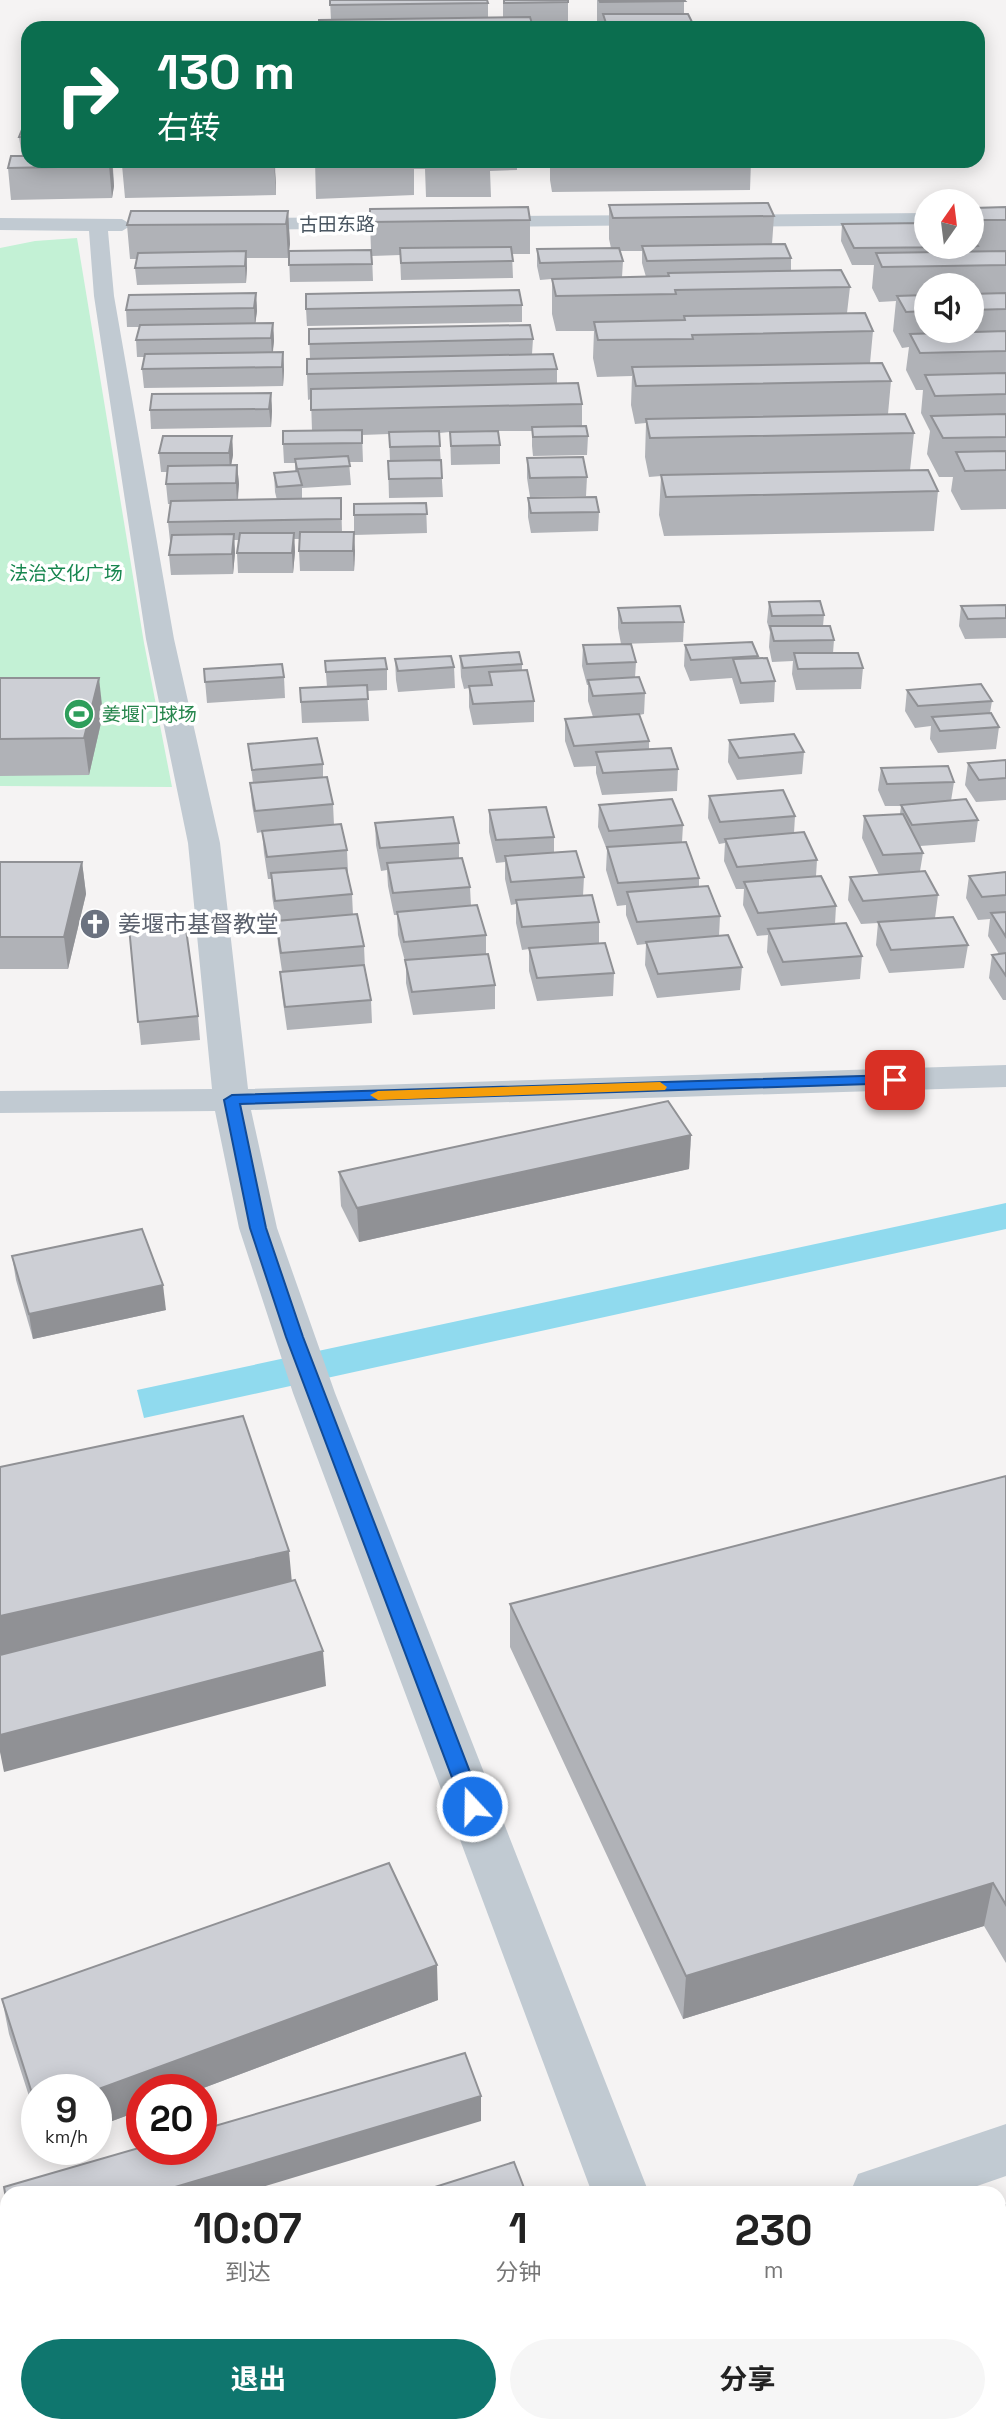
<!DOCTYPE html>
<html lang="zh">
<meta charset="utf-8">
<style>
body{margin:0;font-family:"Space Grotesk","Noto Sans SC",sans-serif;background:#f6f6f6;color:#222;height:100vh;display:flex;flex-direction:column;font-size:26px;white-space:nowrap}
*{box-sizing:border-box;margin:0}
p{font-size:23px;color:#767676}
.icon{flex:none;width:38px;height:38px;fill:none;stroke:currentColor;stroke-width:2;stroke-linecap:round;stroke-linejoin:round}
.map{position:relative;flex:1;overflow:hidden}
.panel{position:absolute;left:0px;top:2186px;width:1006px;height:247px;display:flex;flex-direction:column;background:#fff;border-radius:21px 21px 0 0;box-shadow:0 4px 18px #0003}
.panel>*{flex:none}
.top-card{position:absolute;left:21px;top:21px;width:964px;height:147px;border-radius:21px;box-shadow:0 4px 18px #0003;background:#0b6e4f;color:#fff;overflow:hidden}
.needle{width:46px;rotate:14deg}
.buttons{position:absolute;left:914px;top:189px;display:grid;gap:14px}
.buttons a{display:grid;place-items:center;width:70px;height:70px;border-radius:50%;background:#fff;box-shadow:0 4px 18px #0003;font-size:35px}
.speed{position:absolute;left:21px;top:2074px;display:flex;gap:14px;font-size:35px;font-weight:700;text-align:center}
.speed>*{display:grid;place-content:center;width:91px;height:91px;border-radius:50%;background:#fff;box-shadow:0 4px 18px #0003;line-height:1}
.speed small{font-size:18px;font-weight:400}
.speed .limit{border:10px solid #d22;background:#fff;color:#111}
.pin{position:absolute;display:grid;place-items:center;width:60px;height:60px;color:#fff;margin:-30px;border-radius:14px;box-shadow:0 4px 10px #0006}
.me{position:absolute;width:77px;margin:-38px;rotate:339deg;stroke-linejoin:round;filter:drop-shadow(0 0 5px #0008)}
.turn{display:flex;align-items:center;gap:24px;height:147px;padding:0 21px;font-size:32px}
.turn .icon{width:91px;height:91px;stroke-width:2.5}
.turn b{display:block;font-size:49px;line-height:60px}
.eta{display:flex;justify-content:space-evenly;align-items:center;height:119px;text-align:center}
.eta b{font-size:42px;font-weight:700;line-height:49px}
.primary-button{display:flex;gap:14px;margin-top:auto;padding:14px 21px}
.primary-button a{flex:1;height:80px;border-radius:42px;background:#0f766e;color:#fff;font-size:28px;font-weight:700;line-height:80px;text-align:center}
.primary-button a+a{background:#f6f6f6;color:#222}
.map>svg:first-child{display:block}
.green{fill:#c3f1d5}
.water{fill:#90daee}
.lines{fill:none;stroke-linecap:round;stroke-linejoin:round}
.minor{fill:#c1cad2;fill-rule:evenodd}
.wall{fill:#b0b2b7;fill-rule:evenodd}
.shaded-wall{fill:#909195}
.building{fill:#cdcfd5;stroke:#909195;stroke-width:2}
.route{fill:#1a73e8;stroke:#114b97;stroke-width:2}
.slow{fill:#f59e0b}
.labels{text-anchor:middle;stroke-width:7;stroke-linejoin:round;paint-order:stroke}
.far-street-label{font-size:19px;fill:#4a5661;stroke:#fff}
.far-park-label{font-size:19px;fill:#17864f;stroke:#fff}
.far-leisure-label{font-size:19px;fill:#27864d;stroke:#fff;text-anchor:start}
.worship-label{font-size:23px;fill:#5b616d;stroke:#fff;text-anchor:start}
</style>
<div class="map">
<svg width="1006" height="2432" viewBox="0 0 1006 2432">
<rect width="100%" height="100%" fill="#f5f3f3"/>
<path class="green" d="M77,238L144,643L172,787L0,786V248L35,241Z"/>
<path class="water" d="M1006,1203V1229L144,1418L137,1390Z"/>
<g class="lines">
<g class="minor">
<path d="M926,213V225L721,227L711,221L721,215Z"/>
<path d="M661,215L668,217L671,221L668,225L238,230L228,224L238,218Z"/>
<path d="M0,218L122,219L132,225L122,231H108L114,296L174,639L220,843L248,1089L1006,1065V1087L251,1110L277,1228L335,1393L649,2193H592L293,1393L239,1228L215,1111L0,1113V1091L212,1089L188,843L146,639L94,296L89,231L0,230Z"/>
<path d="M1006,2124V2176L957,2193H850L858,2174Z"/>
<path d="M140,2426H213L210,2432H137Z"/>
</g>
</g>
<g class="wall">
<path d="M330,0L488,3V18L503,17V0H568V28H319L331,20Z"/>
<path d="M597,0H684V14L692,22L691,28H599L597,21Z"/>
<path d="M28,126V161H116L115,167L113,168L114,186L112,198L11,200L8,168L22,156L19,137Z"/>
<path d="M123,161H278V162H275L276,195L125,198L122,165Z"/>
<path d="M315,161H517V170L490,171L491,197H426L425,169H414V195L316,199Z"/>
<path d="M540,161H751L750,190L552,192L550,180V166H541Z"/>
<path d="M609,205L774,216L772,244L791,258V271L850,287L847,313L873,331L870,363L891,381L888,414L914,433L910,470L938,491L934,531L664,536L659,515L661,476L649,477L645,457L646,423L635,424L631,405L632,376L597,377L593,358L594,331H556L552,314V279L540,280L537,266V249L611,248L609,239ZM620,251H642V263L646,277H622L623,261Z"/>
<path d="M1006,207V509L961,510L951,491L953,477H939L927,454L930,431L921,413L923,390H916L906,370L909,347L902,348L893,331L896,301L879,302L872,288L874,265H852L841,241L842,224L971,247V234L974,208ZM926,285H971V331H926Z"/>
<path d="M288,211L290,244L289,251L371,250L370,222L530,220V254H512L513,278L401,280L400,255L372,256L373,281L290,282L289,255L288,258H247L246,283L137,285L135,268L137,259H130L127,225Z"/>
<path d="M256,293L257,311L255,324L273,323L274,341L273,352H283L284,370L283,386L144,388L142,369L145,357H137L136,340L139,327H127L126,310Z"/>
<path d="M522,305V322L307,326L306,309Z"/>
<path d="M309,329L533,339L532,354L557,369V384L582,404V426L588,436L587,455L533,456L532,446V431H498L500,445V464L451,465L450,432L439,433L443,497L389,498L388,461H390L389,434L362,435L363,462H349L351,485L302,488V499L341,498L342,532L355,551L354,571H300L299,551L300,539H294L295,552L293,573H238L237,553L239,540H234L235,553L233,574L171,575L169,555L171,541H170L168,522L170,504H168L166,484L167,472H161L159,453L232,436L233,455L231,465H237L239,484L238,500H277L275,492L274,473L295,471V463H284L283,444L312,431L311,399L308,400L307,374L310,359Z"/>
<path d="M271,393L272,411L271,427L151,429L150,410Z"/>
<path d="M527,459L587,477L586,496L530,497L527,478Z"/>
<path d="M528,498L599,512L598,531L531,533L528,517Z"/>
<path d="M426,503L427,533L354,535V504Z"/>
<path d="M769,602L824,615L823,626L834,640L833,653L863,668L861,689L796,690L792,674L793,661L772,662L769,647L770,632L767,622Z"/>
<path d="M1006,605V638L965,639L959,626L961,606Z"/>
<path d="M618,608L684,622L683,642L621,644L618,628Z"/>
<path d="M583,645L636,662L635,678L645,693L644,714L639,715L649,741V749L678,769L677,791L602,795L596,773V766L574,767L565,741V719L593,717L588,701V685H587L582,666Z"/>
<path d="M685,645L758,656V659L775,681L774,702L740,704L732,678L690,681L684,666Z"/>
<path d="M460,656L522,664V671L534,701V722L473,725L469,707V688L464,689L461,677Z"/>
<path d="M395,659L454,667L455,688L398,692L396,680Z"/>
<path d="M325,661L387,669V690L367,691L369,721L302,723L300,688L327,687Z"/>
<path d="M204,669L284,677L285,698L207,703Z"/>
<path d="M0,678L103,714L89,775L0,776Z"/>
<path d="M907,690L992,701L990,713L999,727L996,749L938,753L930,739L931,726L915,728L905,711Z"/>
<path d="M729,740L804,752L802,774L737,780L728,762Z"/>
<path d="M248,744L323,764V777L333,804L334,825L347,850L348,872H347L352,894L353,915L364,946L365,968L371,1000L372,1023L287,1030L282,995L280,972L282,971L278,944L276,921L272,896L271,879H268L264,853L262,832L257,833L252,805L250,783H253Z"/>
<path d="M1006,760V800L976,802L965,785L968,763Z"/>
<path d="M881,768L954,782L951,801L978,820L975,842L920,846L923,853L920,871L938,895L935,918L968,945L964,968L889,973L876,945L878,923L861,924L848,900L850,877L879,875L862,838L864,816L900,814L901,806H885L878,790Z"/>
<path d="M709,796L795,816L794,833L817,860L816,876L836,906L835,924L862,956L860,979L781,986L767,952L768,935L757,936L743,905L744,889H736L724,861L725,843L719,844L708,818Z"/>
<path d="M599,805L683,825L682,842L699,878V887L720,916L719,936L742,967L740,990L657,998L645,965L646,944L637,945L626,915V905L617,906L606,870L607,850L598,827Z"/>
<path d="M489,810L554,837V853L584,877L583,896L599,922V943L614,973L613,996L537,1001L529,971V949L522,950L516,923V904L511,905L505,879V862L496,863L489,832Z"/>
<path d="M375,823L459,843V858L470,887L471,906L486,935V954L495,985V1009L413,1015L406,983V965L398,935L397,915H394L388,886L387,870L381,871L376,845Z"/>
<path d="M0,862H82L86,894L68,969H0Z"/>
<path d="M1006,872V1000H1003L989,978L992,955L999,954L988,936L990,919L978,920L966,898L969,876Z"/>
<path d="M129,927L198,1016L200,1040L141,1045Z"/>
<path d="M691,1135L689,1169L359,1242L341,1206L339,1172Z"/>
<path d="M12,1256L166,1310L33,1339L16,1280Z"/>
<path d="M1006,1476V1963L984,1926L683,2019L510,1647V1604Z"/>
<path d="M2,1999L438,2000L198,2090H142V2110L96,2127V2090H37V2121L9,2034Z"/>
</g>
<g class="shaded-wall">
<path d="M110,161H112L114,186L112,198L109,166Z"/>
<path d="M274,161L276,183V195Z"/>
<path d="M288,211L290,244L288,258L286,224Z"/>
<path d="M246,251L247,268L246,283L245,266Z"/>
<path d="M256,293L257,311L255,326L254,308Z"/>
<path d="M273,323L274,341L272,356L271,338Z"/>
<path d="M283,352L284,370L283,386L282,367Z"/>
<path d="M271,393L272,411L271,427L269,409Z"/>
<path d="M232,436L233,455L230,472L229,453Z"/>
<path d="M237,465L239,484L237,502L236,483Z"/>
<path d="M354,532L355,551L354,571L353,551Z"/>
<path d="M294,533L295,552L293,573L292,553Z"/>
<path d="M234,534L235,553L233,574L232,554Z"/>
<path d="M99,678L103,714L89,775L84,738Z"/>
<path d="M82,862L86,894L68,969L64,937Z"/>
<path d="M691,1135L689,1169L359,1242L357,1208Z"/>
<path d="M163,1285L166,1310L33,1339L29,1314Z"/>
<path d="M289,1551L293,1594L0,1661V1616Z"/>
<path d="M323,1651L326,1686L4,1772L0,1752V1735Z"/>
<path d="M993,1883L984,1926L683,2019L686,1976Z"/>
<path d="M437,1965L438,2000L198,2090H142V2110L96,2127V2090Z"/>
<path d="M481,2096V2121L242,2193H155Z"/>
</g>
<g class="building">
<path d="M330,0H487L488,3L330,5Z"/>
<path d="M504,0H568V2L504,3Z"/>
<path d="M599,0H684L685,1L600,2Z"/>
<path d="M603,14H688L692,22L606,23Z"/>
<path d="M530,17L533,27L319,28V20Z"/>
<path d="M28,126V137H19L23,127Z"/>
<path d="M11,156H28V161H110L109,166L8,168Z"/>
<path d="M123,161H274V162L122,165Z"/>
<path d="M315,161H414V163L315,167Z"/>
<path d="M425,161H490V164L425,165Z"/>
<rect x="490" y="161" width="27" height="1"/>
<path d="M768,203L774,216L613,218L609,205Z"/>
<path d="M528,207L530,220L370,222V209Z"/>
<path d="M1006,207V220H982L974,208Z"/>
<path d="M131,211H288L286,224L127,225Z"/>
<path d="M926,223V247H960L854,248L842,224Z"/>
<path d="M971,236L978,246L971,247Z"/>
<path d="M785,244L791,258L647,261L642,246Z"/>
<path d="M511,247L513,261L401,263L400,248Z"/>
<path d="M619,248L623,261L540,263L537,249Z"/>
<path d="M371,250L372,264L289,265V251Z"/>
<path d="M246,251L245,266L135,268L138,253Z"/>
<path d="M1006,251V265L882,267L876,253Z"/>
<path d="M841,270L850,287L675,290L676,294L556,296L552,279L669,276L668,273Z"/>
<path d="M519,290L522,305L306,309V294Z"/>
<path d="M256,293L254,308L126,310L129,295Z"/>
<path d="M1006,293V309L971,310V294Z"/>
<path d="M926,295V311L906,312L897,296Z"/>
<path d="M865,313L873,331L692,335L693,339L598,340L594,322L685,320L684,316Z"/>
<path d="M273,323L271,338L136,340L140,325Z"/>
<path d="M530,325L533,339L309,344V329Z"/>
<path d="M1006,331V351L920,353L910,334Z"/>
<path d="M283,352L282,367L142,369L145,354Z"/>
<path d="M553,354L557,369L307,374V359Z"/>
<path d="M882,363L891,381L636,386L632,367Z"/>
<path d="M1006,373V394L935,396L925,375Z"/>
<path d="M578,383L582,404L311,410V389Z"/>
<path d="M271,393L269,409L150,410L152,394Z"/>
<path d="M905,414L914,433L650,438L646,419Z"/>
<path d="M1006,414V437L943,438L931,416Z"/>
<path d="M586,426L588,436L533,437L532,427Z"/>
<path d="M362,430V443L283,444V431Z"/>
<path d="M439,431L440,446L390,447L389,432Z"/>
<path d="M498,431L500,445L451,446L450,432Z"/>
<path d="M163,436H232L229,453H159Z"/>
<path d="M1006,451V470L965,471L956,452Z"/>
<path d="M348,456L350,466L297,469L295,459Z"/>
<path d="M583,457L587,477L530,478L527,458Z"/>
<path d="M441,460L442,478L389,479L388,461Z"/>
<path d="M237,465L236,483L166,484L168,466Z"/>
<path d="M928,470L938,491L666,497L661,475Z"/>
<path d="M298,471L302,485L277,487L274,473Z"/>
<path d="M596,497L599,512L531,513L528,498Z"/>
<path d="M341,498V519L168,522L171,501Z"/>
<path d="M426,503L427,514L354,515V504Z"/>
<path d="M300,532H354L353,551H299Z"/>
<path d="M240,533H294L292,553H237Z"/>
<path d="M234,534L232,554L169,555L172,535Z"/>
<path d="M820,601L824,615L772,616L769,602Z"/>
<path d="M1006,605V618L968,619L961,606Z"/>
<path d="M680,606L684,622L622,623L618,608Z"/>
<path d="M770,626H830L834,640L774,641Z"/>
<path d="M752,642L758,656L691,660L685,645Z"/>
<path d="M631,644L636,662L587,664L583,645Z"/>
<path d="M519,652L522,664L463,668L460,656Z"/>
<path d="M794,653H858L863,668L798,669Z"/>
<path d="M451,656L454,667L398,671L395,659Z"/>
<path d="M385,658L387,669L326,672L325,661Z"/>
<path d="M767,658L775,681L741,683L733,659Z"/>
<path d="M282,664L284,677L205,682L204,669Z"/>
<path d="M527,670L534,701L473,704L469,686L492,685L489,672Z"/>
<path d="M639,677L645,693L593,696L588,680Z"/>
<path d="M0,678H99L84,738L0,739Z"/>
<path d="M981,684L992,701L918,706L907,690Z"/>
<path d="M367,685L368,699L301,702L300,688Z"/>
<path d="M991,713L999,727L940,731L932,717Z"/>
<path d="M639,714L649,741L574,746L565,719Z"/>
<path d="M794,734L804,752L739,758L729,740Z"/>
<path d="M317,738L323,764L252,770L248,744Z"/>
<path d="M671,748L678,769L603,773L596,752Z"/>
<path d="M1006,760V778L979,780L968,763Z"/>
<path d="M948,766L954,782L887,784L881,768Z"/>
<path d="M327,777L333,804L255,811L250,783Z"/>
<path d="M783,790L795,816L720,822L709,796Z"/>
<path d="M672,799L683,825L609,831L599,805Z"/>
<path d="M966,799L978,820L912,825L901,805Z"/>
<path d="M546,807L554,837L496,840L489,810Z"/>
<path d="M903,814L923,853L883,855L864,816Z"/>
<path d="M453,817L459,843L380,848L375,823Z"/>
<path d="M341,824L347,850L267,857L262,831Z"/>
<path d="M804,832L817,860L737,867L725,839Z"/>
<path d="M686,842L699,878L618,883L607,847Z"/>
<path d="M576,851L584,877L511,882L505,856Z"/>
<path d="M462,858L470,887L393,893L387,863Z"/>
<path d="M0,862H82L64,937H0Z"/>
<path d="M346,868L352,894L275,901L271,873Z"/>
<path d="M925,871L938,895L863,901L850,877Z"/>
<path d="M1006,872V895L982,897L969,876Z"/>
<path d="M821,876L836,906L758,913L744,882Z"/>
<path d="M708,886L720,916L637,922L627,892Z"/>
<path d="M592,895L599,922L522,927L516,900Z"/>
<path d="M477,905L486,935L404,942L397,912Z"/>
<path d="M1006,912V937L991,913Z"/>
<path d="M357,914L364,946L281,953L276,921Z"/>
<path d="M953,917L968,945L891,950L878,922Z"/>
<path d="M185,922L198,1016L138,1022L129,927Z"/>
<path d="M846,923L862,956L783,962L768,929Z"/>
<path d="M728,935L742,967L658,974L646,942Z"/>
<path d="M605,943L614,973L537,978L529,948Z"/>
<path d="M1006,953V976L992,955Z"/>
<path d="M488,954L495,985L412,992L405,960Z"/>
<path d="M364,965L371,1000L285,1007L280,972Z"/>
<path d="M668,1101L691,1135L357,1208L339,1172Z"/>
<path d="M142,1229L163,1285L29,1314L12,1256Z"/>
<path d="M243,1416L289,1551L0,1616V1467Z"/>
<path d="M1006,1476V1905L993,1883L686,1976L510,1604Z"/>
<path d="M295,1580L323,1651L0,1735V1655Z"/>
<path d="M389,1863L437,1965L96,2090H37V2109L2,1999Z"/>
<path d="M465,2053L481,2096L155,2193H7V2204L4,2187L142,2147V2149H201V2130Z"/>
<path d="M514,2162L526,2193H416Z"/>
<path d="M1006,2205V2432H333L352,2426H999V2207Z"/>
</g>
<path class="route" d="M895,1075L901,1077L903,1080L901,1083L240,1104L266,1228L303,1337L483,1806L480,1812L472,1814L465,1812L286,1337L250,1228L224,1100L232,1095Z"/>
<path class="slow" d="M660,1082L667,1087L665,1090L378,1100L370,1095L378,1091Z"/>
<defs>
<g id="stadium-disc" transform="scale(1.575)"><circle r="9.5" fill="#2e9e5b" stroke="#fff"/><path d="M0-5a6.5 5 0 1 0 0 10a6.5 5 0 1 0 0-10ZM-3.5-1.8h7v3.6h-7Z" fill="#fff"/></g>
<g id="church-disc" transform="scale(1.575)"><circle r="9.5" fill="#6b7280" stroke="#fff"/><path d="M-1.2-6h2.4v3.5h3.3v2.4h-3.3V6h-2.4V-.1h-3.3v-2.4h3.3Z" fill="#fff"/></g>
</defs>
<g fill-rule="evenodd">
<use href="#stadium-disc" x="79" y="714"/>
<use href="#church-disc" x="95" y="924"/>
</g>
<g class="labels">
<g class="far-street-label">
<text x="337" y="231">古田东路</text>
</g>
<g class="far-park-label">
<text x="66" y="580">法治文化广场</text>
</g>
<g class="far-leisure-label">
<text x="102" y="721">姜堰门球场</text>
</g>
<g class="worship-label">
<text x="118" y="932">姜堰市基督教堂</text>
</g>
</g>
</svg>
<div class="buttons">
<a><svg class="needle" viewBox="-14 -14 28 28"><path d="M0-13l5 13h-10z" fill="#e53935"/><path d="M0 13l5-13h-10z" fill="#767676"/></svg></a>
<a><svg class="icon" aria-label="sound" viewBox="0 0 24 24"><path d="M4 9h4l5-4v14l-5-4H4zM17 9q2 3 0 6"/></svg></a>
</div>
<div class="speed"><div>9<small>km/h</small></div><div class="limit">20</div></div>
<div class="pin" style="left:895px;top:1080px;background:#d93025"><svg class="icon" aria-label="arrive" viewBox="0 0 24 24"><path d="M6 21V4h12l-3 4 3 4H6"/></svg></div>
<svg class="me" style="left:472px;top:1806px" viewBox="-20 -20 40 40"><circle r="17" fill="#1a73e8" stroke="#fff" stroke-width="3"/><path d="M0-11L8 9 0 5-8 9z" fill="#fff"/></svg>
<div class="top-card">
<div class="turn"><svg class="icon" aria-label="right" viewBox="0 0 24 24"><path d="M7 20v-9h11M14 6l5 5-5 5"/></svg><div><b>130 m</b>右转</div></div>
</div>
<section class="panel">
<div class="eta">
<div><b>10:07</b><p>到达</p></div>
<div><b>1</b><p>分钟</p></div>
<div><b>230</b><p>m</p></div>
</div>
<div class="primary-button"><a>退出</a><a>分享</a></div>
</section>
</div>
